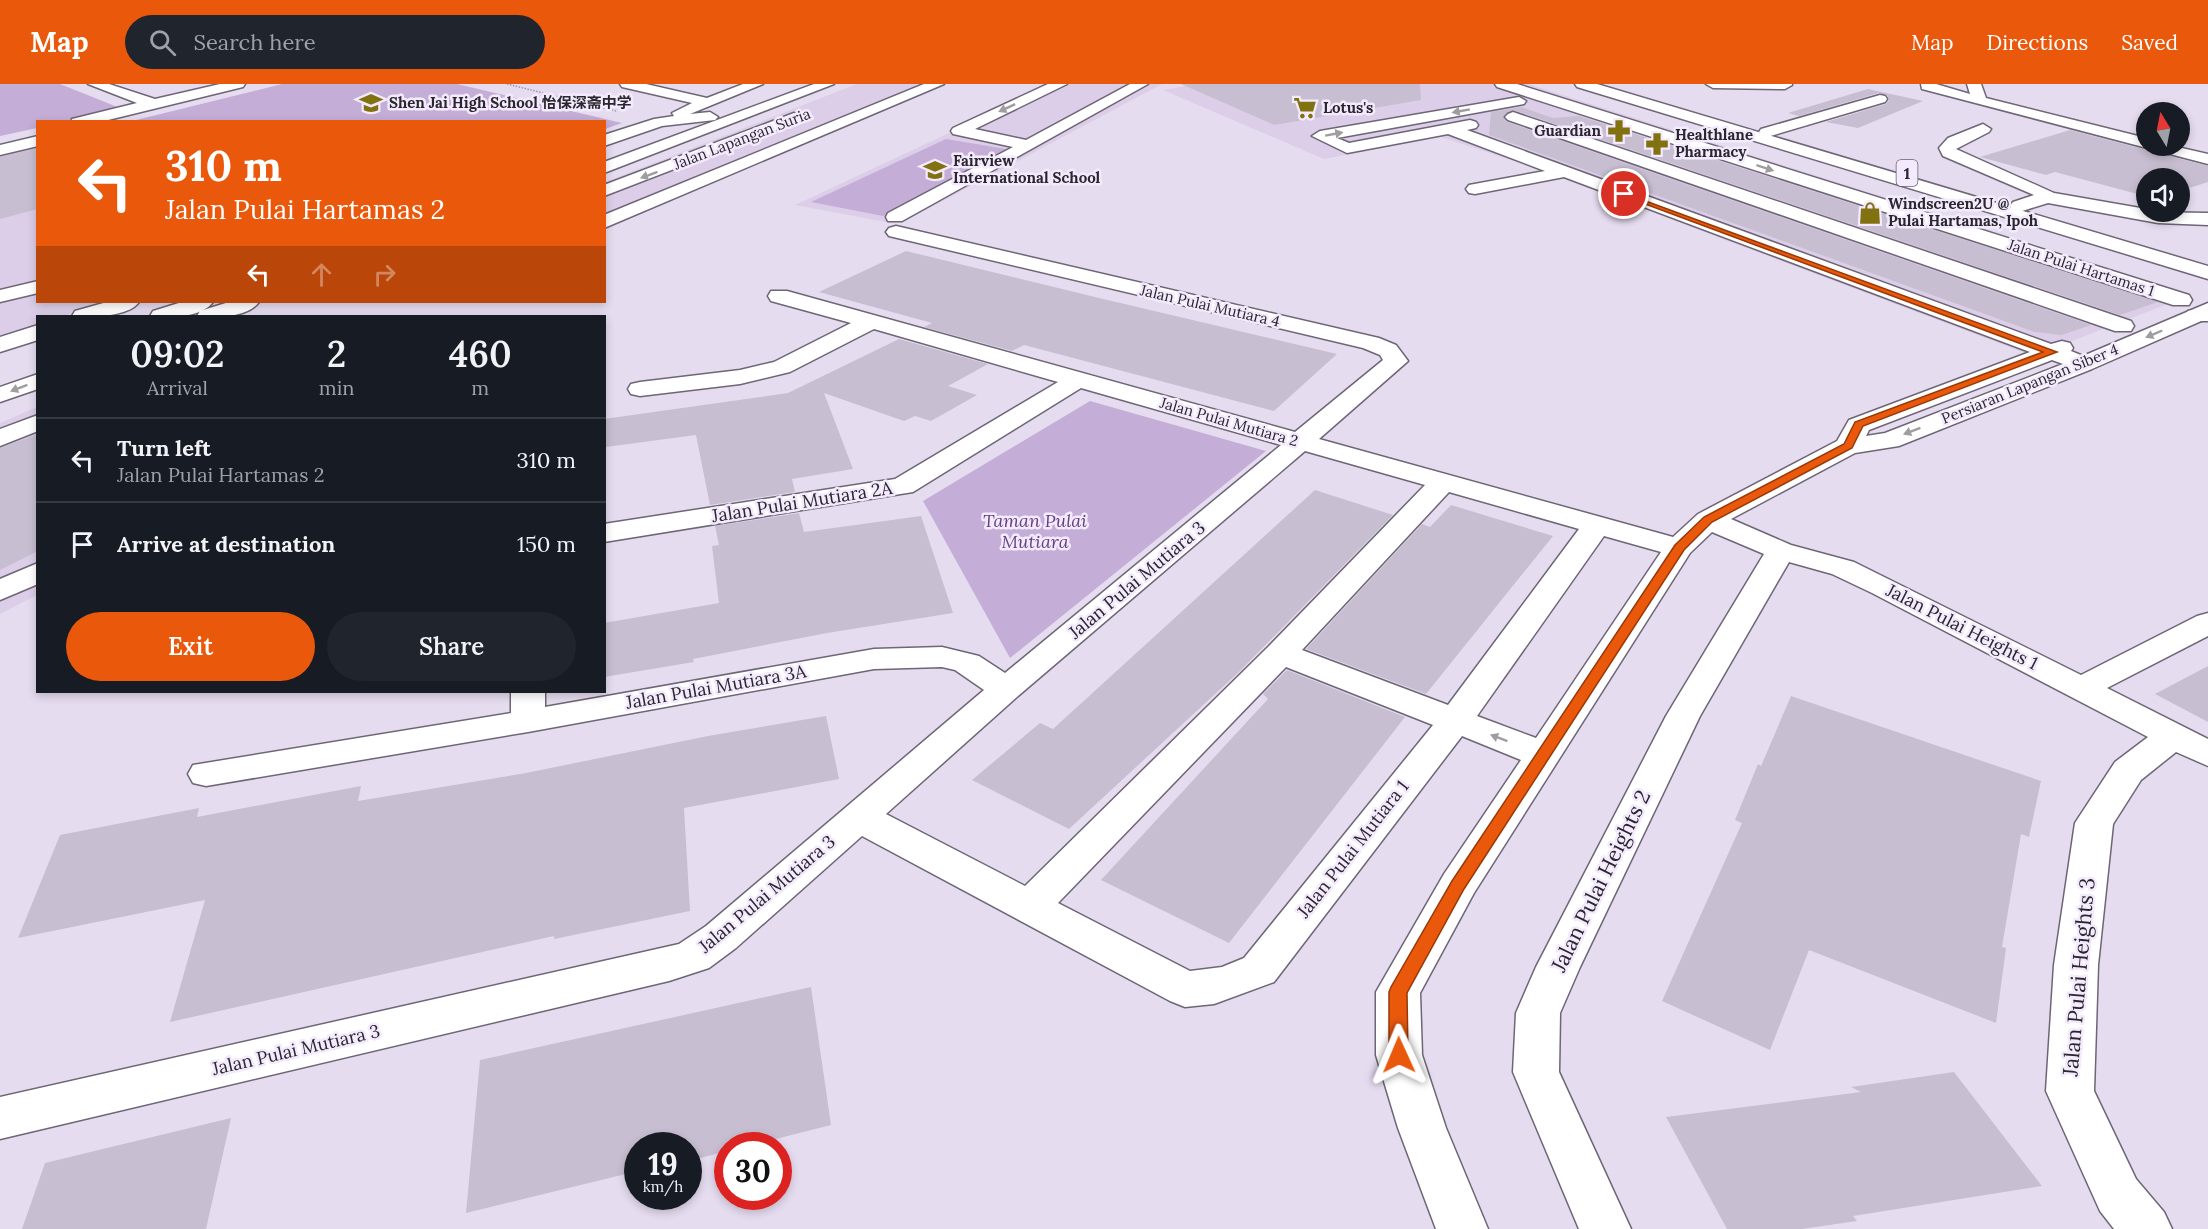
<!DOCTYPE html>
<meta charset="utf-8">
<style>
body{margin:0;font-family:Lora,"Noto Sans SC",serif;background:#20242c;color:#f1f3f6;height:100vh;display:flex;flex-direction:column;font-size:22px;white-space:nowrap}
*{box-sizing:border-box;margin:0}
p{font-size:20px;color:#9ea1a6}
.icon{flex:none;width:33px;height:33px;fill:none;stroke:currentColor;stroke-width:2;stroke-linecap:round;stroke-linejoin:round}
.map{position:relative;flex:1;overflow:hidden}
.sheet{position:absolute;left:36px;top:231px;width:570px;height:378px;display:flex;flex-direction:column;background:#171b24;border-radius:0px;box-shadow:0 3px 9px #0003}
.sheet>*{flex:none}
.guide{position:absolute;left:36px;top:36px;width:570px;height:183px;border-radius:0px;box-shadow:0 3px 9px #0003;background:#ea580c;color:#fff;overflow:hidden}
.needle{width:39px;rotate:350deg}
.tools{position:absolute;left:2136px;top:18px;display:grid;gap:12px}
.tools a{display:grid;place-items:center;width:54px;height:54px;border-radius:50%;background:#171b24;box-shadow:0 3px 9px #0003;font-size:30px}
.speed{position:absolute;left:624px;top:1048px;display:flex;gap:12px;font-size:30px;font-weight:700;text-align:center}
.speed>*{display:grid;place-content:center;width:78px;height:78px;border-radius:50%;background:#171b24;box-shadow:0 3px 9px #0003;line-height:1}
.speed small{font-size:15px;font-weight:400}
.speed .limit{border:9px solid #d22;background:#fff;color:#111}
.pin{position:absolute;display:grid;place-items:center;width:51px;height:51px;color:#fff;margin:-26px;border:3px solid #fff;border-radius:50%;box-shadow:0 2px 6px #0007}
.me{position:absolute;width:66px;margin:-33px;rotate:359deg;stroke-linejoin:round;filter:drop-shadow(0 0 4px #0008)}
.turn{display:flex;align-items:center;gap:21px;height:126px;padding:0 30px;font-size:27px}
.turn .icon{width:78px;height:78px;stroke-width:2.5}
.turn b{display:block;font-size:42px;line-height:51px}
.lanes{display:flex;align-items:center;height:57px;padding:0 30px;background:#0003;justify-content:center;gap:30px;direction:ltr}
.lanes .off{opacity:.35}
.eta{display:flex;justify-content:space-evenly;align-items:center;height:102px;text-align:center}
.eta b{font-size:36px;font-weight:600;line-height:42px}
.primary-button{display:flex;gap:12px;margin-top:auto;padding:12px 30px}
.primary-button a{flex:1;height:69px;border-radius:36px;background:#ea580c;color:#fff;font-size:24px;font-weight:600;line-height:69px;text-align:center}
.primary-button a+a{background:#20242c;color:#f1f3f6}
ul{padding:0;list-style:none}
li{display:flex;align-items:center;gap:18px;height:84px;padding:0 30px;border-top:2px solid #363941}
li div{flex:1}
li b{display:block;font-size:22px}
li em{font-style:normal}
header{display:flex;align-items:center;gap:36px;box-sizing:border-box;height:84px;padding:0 30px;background:#ea580c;color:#fff}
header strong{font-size:28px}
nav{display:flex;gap:33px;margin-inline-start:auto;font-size:21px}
.search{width:420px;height:54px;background:#20242c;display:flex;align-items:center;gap:15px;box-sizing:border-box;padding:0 21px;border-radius:33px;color:#9ea1a6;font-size:22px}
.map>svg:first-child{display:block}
.built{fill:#dccee8}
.green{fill:#c4aed7}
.building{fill:#c8bed1}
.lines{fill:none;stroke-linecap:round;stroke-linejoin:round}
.minor-casing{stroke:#6e6576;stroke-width:3}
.major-casing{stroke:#6e6576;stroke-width:3}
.highway-casing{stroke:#6e6576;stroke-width:3}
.path{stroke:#9d95a4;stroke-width:1.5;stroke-dasharray:1.5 1.5;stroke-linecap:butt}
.minor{fill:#fff;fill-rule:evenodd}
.major{fill:#fff;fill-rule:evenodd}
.highway{fill:#fff;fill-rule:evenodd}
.oneway{fill:#9f9da0}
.route{fill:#ea580c;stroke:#983908;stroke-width:1.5}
.labels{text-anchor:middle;stroke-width:5;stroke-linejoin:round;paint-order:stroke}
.far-poi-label{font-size:15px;font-weight:bold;fill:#2a262d;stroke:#f4eafd;text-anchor:start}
.far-street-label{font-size:15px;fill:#2a262d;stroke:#f4eafd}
.shield{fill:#f4eafd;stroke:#67616b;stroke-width:1.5}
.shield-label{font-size:16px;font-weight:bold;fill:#2a262d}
.street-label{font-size:18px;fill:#2a262d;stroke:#f4eafd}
.park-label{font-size:18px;font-style:italic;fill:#674083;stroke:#f4eafd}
.near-street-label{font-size:21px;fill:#2a262d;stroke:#f4eafd}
</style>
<header>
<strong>Map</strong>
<div class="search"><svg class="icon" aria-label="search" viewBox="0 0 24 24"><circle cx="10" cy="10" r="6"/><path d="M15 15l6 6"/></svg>Search here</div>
<nav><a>Map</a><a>Directions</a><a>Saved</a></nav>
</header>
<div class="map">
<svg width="2208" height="1145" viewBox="0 0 2208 1145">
<rect width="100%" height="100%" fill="#e6dcf0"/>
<g class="built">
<path d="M857,0H938L605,139V98Z"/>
<path d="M1054,0H1162L909,135L901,134L891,139L795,121Z"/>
<path d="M1197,0H1528L2191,211L2033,272L1543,87L1441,53L1324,75L1163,6Z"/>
<path d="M37,55L38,218H108L63,232H38L37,241L0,253V65Z"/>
<path d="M37,323V511L0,530V339Z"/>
</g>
<g class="green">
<path d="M0,0H60L120,24L64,37L38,38L37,44L0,52Z"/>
<path d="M282,0H457L622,39L605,45L604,38L132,37Z"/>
<path d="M946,55L1012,66L883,132L811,118Z"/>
<path d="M1090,317L1266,367L1010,574L923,417Z"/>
</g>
<g class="building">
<path d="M1181,0H1420L1421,16L1274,41Z"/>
<path d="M1868,5L1923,17L1858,44L1826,38L1886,20L1889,16L1887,11L1879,9L1799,32L1788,29Z"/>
<path d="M1521,23L1553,34L1579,32L2158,218L2120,231L1514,26L1503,33L1507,38L2091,241L2062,251L2035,248L1489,51L1491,28Z"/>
<path d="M2070,46L2208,82V98L2180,107V94H2146L2145,112L2055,88L2046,91L1980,73Z"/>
<path d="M38,64V125L0,135V73Z"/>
<path d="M906,167L1095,213L1337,270L1274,327L1024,261L1012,267L924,243L932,239L819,208Z"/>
<path d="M899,255L988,280L948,302L977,311L931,337L915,332L904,337L824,309L853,385L792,395L795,408L710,421L696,351L606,363L604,335L788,309Z"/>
<path d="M38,350V467L0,486V364Z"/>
<path d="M1315,406L1393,431L1240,587L1069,745L972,696L1040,639L1053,645Z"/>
<path d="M1451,421L1553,452L1426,610L1306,565L1422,440L1430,443Z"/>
<path d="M799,429L804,448L921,432L953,529L827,549L693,575L694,578L604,593V539L719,519L712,462L719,461L715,442Z"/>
<path d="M2208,582V638L2155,610Z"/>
<path d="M1287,586L1405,633L1229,859L1101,796L1268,615L1263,610Z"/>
<path d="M1791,612L2041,697L2029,753L2021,750L2002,863L2006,864L1996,939L1809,866L1770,966L1662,917L1742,739L1735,736L1758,680L1761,682Z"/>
<path d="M826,632L839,695L684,724L690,827L554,855V852L170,938L205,816L18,854L60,751L199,724L197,733L361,702L358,717L526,689L708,652Z"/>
<path d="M811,903L831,1041L748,1062H728V1067L688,1077V1062H638V1087L466,1129L480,976Z"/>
<path d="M1954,988L2042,1102L1853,1132L1857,1137L1802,1145H1727L1666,1033L1861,1008L1851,1003Z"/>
<path d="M231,1034L206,1145H22L45,1079Z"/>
</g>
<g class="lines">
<g class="minor-casing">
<g id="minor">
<path d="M88,0H109L155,15L220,0H245L243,3L100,38H71L72,35L137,19Z"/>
<path d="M620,0H646L707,14L743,0H763L690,30L710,28L718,33L715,36L662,42L604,62V51L654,35L674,32L672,29L692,19L622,3Z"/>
<path d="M924,0H944L604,144V131Z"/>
<path d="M1048,0H1067L975,45L1026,56L1130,0H1148L902,137H888L886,133L888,129L1013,63L953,50L951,47L953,44Z"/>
<path d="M1495,0H1517L2189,211L2192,216L2189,221H2173L1497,3Z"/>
<path d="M1706,0H1792V1L1785,5L1713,4Z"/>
<path d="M1921,0H1936L1970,10L1967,0H1981L1986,14L2146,54V62H2173L2208,70V80L1922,5Z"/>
<path d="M1880,11L1885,12L1887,15L1885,18L1767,53L1759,48L1761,45Z"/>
<path d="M1519,13L1526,17L1524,20L1337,54L1349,59L1470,36L1476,38L1478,41L1476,44L1467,46L2051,260L2062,257L2070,259L2073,264L2071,267L2083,272L2208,219V234L2092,285L1899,362L1855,369L1731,435L1791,461L1854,478L2081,591L2197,532L2208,529V552L2107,604L2208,655V682L2176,668L2141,696L2113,740L2098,881L2094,1007L2136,1095L2164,1128L2172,1145H2114L2100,1127L2046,1007L2054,881L2075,739L2115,678L2148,653L1872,509L1832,490L1789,478L1700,632L1580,883L1560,929L1559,988L1631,1145H1579L1513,988L1516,929L1536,883L1666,632L1764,470L1712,448L1690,469L1474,809L1420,909L1422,971L1446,1044L1488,1145H1436L1398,1044L1376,971V908L1444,790L1521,676L1462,652L1274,898L1214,920L1185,923L1170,917L862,752L736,864L709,884L669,897L0,1055V1013L679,860L706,842L984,606L955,586L942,583L874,585L528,648L206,702L193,699L188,690L193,681L511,629V608H545V623L874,565L942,563L979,572L1005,589L1281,361L1081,304L913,408L604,458V440L895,395L1058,298L874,245L790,288L740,300L640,312L631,310L628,305L631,300L640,298L740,286L774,278L851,239L771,217L768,212L771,207H787L1295,348L1383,276L1380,271L1363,264L889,152L886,148L889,144L896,142L1379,254L1396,261L1408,277L1319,355L1673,453L1698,430L1837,357L1849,336L2030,268L1564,93L1475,110L1469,109L1466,105L1469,101L1545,87L1448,50L1347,69L1312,52L1320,47ZM2052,276L2063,280L1885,349L1866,352L1869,346ZM1305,367L1425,401L1269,562L1025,802L886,730L1018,612ZM1449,408L1579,445L1448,621L1302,566ZM1604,452L1661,468L1536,654L1477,632ZM1286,583L1433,641L1244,874L1222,883L1190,887L1058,819Z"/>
<path d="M1513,28L2131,237L2134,242L2131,247H2115L1508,36L1505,33L1508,30Z"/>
<path d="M794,29L802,34L799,37L604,112V101Z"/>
<path d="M1983,40L1991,45L1989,48L1956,65L2054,109L2146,125V128L2208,129V141L2158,139L2048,119L2019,128L2013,126L2010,122L2013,118L2034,111L1943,72L1939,64L1948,54Z"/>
<path d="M38,52V62L0,71V61Z"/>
<path d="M38,197V209L0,218V206Z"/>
<path d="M107,218H139C129,233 88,234 72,232L75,227Z"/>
<path d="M38,241V256L0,268V253Z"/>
<path d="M38,331V347L0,362V345Z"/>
<path d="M38,479V500L0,516V495Z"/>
</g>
</g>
<g class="major-casing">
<g id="major">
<path d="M814,0H834L604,89V78Z"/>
<path d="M182,218H213C202,234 167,234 150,232L153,227Z"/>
<path d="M229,218H259C248,234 214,234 197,232L200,227Z"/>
<path d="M38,290V305L0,318V303Z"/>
</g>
</g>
<g class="highway-casing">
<g id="highway">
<path d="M1575,0H1597L2208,182V195L1577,3Z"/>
<path d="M2208,223V237H2188L2185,232L2188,227Z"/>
</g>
</g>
<path class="path" d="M507,0L616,27"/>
<use href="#minor" class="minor"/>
<use href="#major" class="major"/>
<use href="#highway" class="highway"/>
</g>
<defs><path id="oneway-solid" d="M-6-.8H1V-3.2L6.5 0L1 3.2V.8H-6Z" transform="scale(1.5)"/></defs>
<g class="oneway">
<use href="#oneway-solid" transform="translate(1007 24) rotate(155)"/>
<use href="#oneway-solid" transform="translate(1461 27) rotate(170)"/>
<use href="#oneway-solid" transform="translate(1334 50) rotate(-10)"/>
<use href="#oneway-solid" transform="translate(1765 84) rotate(18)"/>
<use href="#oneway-solid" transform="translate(649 91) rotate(160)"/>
<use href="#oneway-solid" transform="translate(2154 250) rotate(157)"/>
<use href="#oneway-solid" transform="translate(19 304) rotate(159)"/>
<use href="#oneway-solid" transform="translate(1912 347) rotate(159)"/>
<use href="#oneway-solid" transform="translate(1499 654) rotate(-159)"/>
</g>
<path class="route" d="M1621,108L2057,268L1863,342L1852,364L1712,438L1684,466L1464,805L1407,909L1408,971L1405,977L1399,979L1392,977L1389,971V908L1391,903L1452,797L1675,461L1704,433L1844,360L1855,338L2043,268L1621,111Z"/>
<defs>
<g id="school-bare" transform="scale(1.8)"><path d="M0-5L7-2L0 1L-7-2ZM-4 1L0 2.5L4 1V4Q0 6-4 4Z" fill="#817111" stroke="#f4eafd" stroke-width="2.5" paint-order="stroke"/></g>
<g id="supermarket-bare" transform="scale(1.8)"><path d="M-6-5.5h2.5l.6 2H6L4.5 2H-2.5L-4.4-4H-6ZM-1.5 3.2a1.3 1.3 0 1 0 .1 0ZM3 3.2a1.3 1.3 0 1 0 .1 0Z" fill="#817111" stroke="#f4eafd" stroke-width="2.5" paint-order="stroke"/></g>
<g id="pharmacy-bare" transform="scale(1.8)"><path d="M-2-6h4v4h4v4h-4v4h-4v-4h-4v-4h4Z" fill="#817111" stroke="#f4eafd" stroke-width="2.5" paint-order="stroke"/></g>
<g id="shop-bare" transform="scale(1.8)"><path d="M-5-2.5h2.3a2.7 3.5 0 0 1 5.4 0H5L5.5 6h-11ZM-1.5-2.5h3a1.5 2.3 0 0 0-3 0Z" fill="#817111" stroke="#f4eafd" stroke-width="2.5" paint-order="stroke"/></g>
</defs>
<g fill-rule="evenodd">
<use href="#school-bare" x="371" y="19"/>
<use href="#supermarket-bare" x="1305" y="24"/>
<use href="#pharmacy-bare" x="1619" y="47"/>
<use href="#pharmacy-bare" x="1657" y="60"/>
<use href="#school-bare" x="935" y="86"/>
<use href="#shop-bare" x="1870" y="129"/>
</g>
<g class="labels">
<g class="far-poi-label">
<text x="389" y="24">Shen Jai High School 怡保深斋中学</text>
<text x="1323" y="29">Lotus's</text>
<text x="1601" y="52" text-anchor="end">Guardian</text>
<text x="1675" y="56">Healthlane<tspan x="1675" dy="17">Pharmacy</tspan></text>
<text x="953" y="82">Fairview<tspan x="953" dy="17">International School</tspan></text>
<text x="1888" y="125">Windscreen2U @<tspan x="1888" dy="17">Pulai Hartamas, Ipoh</tspan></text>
</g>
<g class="far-street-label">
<text transform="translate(742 55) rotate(-21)" y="5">Jalan Lapangan Suria</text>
<text transform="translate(2081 184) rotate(18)" y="5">Jalan Pulai Hartamas 1</text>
<text transform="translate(1210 222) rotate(13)" y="5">Jalan Pulai Mutiara 4</text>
<text transform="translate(2030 300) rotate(-22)" y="5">Persiaran Lapangan Siber 4</text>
<text transform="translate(1229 338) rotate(16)" y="5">Jalan Pulai Mutiara 2</text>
</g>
<rect class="shield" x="1896.5" y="76" width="21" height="26" rx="4.5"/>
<g class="shield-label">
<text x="1907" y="95">1</text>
</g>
<g class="street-label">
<text transform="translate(802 418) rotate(-9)" y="6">Jalan Pulai Mutiara 2A</text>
<text transform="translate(1137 496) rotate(-40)" y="6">Jalan Pulai Mutiara 3</text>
<text transform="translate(1962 543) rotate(27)" y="6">Jalan Pulai Heights 1</text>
<text transform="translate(716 603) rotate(-10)" y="6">Jalan Pulai Mutiara 3A</text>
<text transform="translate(1353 765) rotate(-52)" y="6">Jalan Pulai Mutiara 1</text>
<text transform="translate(767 810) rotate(-40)" y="6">Jalan Pulai Mutiara 3</text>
<text transform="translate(296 966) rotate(-13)" y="6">Jalan Pulai Mutiara 3</text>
</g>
<g class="park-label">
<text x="1035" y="443">Taman Pulai<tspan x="1035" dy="21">Mutiara</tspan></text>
</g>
<g class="near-street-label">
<text transform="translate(1601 797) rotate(-64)" y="7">Jalan Pulai Heights 2</text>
<text transform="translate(2079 893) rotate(-85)" y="7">Jalan Pulai Heights 3</text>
</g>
</g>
</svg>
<div class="tools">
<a><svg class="needle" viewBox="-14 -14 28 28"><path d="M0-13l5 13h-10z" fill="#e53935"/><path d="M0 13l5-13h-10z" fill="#9ea1a6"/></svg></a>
<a><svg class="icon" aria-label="sound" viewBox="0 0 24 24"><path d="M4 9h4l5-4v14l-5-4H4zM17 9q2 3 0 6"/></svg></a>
</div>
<div class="speed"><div>19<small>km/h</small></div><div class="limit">30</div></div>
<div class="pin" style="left:1624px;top:110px;background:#d93025"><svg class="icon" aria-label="arrive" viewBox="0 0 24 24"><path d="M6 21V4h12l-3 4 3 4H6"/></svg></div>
<svg class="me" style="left:1399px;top:971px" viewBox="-20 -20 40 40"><path d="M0-17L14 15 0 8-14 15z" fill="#ea580c" stroke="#fff" stroke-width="4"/></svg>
<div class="guide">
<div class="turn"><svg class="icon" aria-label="left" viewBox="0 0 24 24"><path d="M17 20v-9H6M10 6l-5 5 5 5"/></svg><div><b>310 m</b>Jalan Pulai Hartamas 2</div></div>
<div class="lanes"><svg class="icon" aria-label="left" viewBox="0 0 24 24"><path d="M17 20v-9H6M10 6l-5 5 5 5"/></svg><svg class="icon off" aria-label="ahead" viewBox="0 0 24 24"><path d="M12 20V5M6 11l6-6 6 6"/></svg><svg class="icon off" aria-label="right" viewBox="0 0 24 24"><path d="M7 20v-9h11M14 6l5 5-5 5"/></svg></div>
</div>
<section class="sheet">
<div class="eta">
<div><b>09:02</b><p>Arrival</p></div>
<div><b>2</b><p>min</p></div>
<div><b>460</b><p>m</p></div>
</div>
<ul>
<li><svg class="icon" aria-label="left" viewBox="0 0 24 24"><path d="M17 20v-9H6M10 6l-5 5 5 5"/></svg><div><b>Turn left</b><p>Jalan Pulai Hartamas 2</p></div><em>310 m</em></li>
<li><svg class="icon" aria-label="arrive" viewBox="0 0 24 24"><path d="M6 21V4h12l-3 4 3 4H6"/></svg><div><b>Arrive at destination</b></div><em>150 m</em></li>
</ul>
<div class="primary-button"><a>Exit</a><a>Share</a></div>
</section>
</div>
